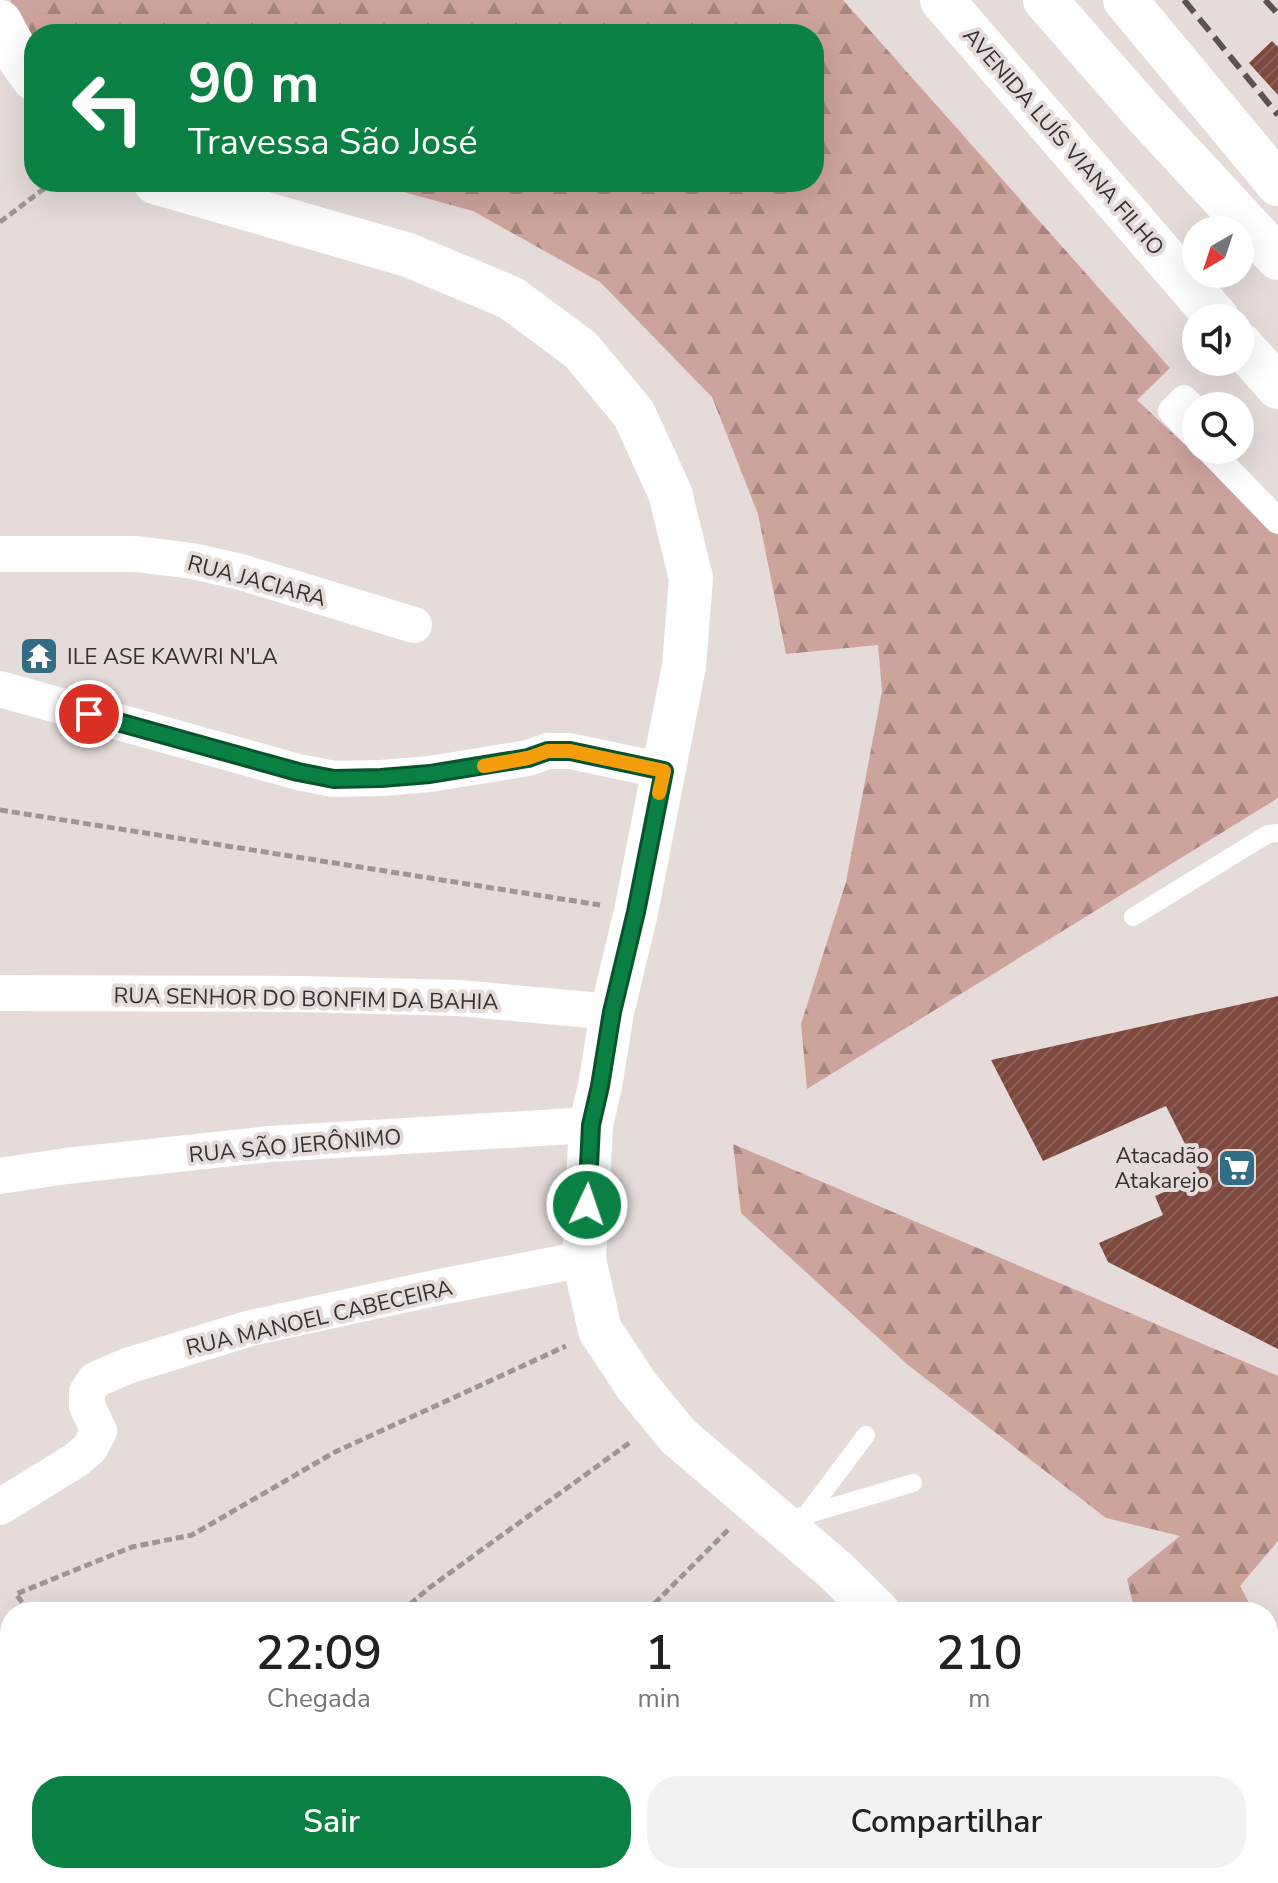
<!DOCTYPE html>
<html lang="pt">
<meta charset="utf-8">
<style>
body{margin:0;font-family:"Nunito Sans",sans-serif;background:#f2f2f2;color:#222;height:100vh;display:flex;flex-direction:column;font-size:30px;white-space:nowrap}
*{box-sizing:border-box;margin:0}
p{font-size:26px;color:#767676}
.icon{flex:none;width:44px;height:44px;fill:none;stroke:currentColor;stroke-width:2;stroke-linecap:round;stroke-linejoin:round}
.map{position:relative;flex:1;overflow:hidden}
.panel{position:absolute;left:0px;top:1602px;width:1278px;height:282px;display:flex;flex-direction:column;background:#fff;border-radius:32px 32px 0 0;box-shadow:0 8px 32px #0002}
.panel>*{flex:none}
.hud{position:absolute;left:24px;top:24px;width:800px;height:168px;border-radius:32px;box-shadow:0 8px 32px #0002;background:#0b8043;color:#fff;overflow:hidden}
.needle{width:52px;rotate:219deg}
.tools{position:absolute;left:1182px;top:216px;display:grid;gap:16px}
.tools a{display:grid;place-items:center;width:72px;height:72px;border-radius:50%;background:#fff;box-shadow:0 8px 32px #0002;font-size:40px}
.pin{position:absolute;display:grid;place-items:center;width:68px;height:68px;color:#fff;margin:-34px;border:4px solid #fff;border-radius:50%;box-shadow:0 2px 8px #0007}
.me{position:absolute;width:88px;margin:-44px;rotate:3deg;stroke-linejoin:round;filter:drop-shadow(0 0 6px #0008)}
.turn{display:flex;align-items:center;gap:28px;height:168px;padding:0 32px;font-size:36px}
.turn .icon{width:104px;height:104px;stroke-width:2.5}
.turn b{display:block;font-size:56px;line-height:68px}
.eta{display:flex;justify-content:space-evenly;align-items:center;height:136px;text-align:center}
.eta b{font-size:48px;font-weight:600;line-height:56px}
.primary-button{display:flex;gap:16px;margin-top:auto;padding:16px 32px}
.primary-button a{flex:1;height:92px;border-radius:32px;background:#0b8043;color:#fff;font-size:32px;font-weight:600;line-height:92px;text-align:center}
.primary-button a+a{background:#f2f2f2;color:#222}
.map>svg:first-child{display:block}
.forest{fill:url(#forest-firs)}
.building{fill:url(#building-hatch)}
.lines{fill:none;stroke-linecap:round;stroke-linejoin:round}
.path{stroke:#9d9694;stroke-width:5;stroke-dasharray:8 4;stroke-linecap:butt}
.service{stroke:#fff;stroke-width:18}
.pedestrian{stroke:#fff;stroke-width:26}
.minor{stroke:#fff;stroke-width:36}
.secondary{stroke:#fff;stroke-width:44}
.primary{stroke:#fff;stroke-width:44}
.trunk{stroke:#fff;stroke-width:44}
.rail{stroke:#595453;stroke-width:6;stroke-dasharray:16 8;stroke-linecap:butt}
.route-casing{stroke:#07532c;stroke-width:20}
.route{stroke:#0b8043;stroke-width:14}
.slow{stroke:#f59e0b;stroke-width:14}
.labels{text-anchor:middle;stroke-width:8;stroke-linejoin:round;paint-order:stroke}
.street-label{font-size:22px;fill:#353130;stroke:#e5dcda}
.poi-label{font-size:22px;fill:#353130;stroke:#e5dcda;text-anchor:start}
</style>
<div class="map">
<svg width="1278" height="1883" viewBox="0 0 1278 1883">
<defs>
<pattern id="forest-firs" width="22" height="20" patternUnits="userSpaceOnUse" patternTransform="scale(2)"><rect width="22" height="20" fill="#cda49c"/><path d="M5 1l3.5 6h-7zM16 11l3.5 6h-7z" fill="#a78680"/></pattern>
<pattern id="building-hatch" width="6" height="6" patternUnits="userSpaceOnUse" patternTransform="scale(2)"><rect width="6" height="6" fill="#7e483e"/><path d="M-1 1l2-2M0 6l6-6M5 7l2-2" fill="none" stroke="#8c6058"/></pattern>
</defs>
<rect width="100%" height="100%" fill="#e5dcda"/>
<g class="forest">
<path d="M10,0H843L1170,368L1137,400L1278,531V798L807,1089L801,1024L846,882L882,691L878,645L786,654L758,514L712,397L600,282L473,211L367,182H814V34H34V41Z"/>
<path d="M733,1144L1278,1376V1541L1240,1586L1254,1612H1135L1127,1579L1180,1536L1106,1518L908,1365L741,1213Z"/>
</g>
<g class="building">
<path d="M1272,41L1278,47V95L1249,63Z"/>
<path d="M1278,996V1349L1108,1262L1099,1243L1163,1215L1155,1196L1201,1176L1166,1106L1043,1161L991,1060Z"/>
</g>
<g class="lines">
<g class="path">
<path d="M0,222L53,182"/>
<path d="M0,810L600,905"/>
<path d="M29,1612L16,1594L132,1547L192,1535L335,1452L566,1346"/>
<path d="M401,1612L429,1588L632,1441"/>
<path d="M646,1612L730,1528"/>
<path d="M352,1883L366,1874"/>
</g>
<g class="service">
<path d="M1133,917L1268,834L1278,833"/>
<path d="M806,1515L866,1435"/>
<path d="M782,1522L913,1483"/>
</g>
<g class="pedestrian">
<path d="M1196,410L1184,398L1171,411L1196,437"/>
<path d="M1209,450L1278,521"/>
</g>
<g class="minor">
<path d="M0,554H136L193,561L241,572L414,625"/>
<path d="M0,689L298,772L334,779L381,778L430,774L528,758L548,751H570L664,771"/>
<path d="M0,993L298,994L459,998L612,1012"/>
<path d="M0,1176L66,1166L270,1144L591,1125"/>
<path d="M0,1507L76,1460L90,1448L99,1431L87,1406V1392L95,1380L127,1366L251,1328L430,1289L584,1259"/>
<path d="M0,1746L10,1762"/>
<path d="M85,1883L96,1874"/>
</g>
<g class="secondary">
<path d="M0,22L21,61L34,79"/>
<path d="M155,182L408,255L511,298L581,350L634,414L670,493L691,578L684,666L636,912L612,1012L600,1086L591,1125L584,1259L600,1330L637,1386L678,1436L834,1569L878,1612"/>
<path d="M1078,1874L1083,1883"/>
</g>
<path class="primary" d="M1045,0L1143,112L1278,258"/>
<g class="trunk">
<path d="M942,0L1217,318"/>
<path d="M1125,0L1278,184"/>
<path d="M1240,344L1278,387"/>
</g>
<g class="rail">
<path d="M1184,0L1278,115"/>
<path d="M1265,0L1278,14"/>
</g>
</g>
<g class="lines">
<g class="route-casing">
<path id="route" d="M89,714L298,772L334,779L381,778L430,774L528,758L548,751H570L664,771L636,912L612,1012L600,1086L591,1125L587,1205"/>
</g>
<use href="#route" class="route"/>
<path class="slow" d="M484,766L528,758L548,751H570L664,771L659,793"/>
</g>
<defs>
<g id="temple-square" transform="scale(2)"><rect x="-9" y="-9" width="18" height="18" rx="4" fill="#336c85" stroke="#e5dcda"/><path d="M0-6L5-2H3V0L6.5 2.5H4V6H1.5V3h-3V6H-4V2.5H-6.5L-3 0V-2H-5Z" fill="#fff"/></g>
<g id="supermarket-square" transform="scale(2)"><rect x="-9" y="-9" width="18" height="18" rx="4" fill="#336c85" stroke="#e5dcda"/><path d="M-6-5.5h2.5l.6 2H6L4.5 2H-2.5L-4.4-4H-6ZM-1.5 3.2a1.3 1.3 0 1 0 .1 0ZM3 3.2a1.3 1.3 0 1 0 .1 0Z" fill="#fff"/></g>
</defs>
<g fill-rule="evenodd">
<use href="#temple-square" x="39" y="656"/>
<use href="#supermarket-square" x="1237" y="1168"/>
</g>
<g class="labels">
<g class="street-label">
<text transform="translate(1064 141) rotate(49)" y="8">AVENIDA LUÍS VIANA FILHO</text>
<text transform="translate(257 580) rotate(15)" y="8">RUA JACIARA</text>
<text transform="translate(306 998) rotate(1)" y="8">RUA SENHOR DO BONFIM DA BAHIA</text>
<text transform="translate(295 1145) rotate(-5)" y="8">RUA SÃO JERÔNIMO</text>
<text transform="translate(319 1317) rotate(-13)" y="8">RUA MANOEL CABECEIRA</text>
</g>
<g class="poi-label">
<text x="67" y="664">ILE ASE KAWRI N'LA</text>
<text x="1209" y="1163" text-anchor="end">Atacadão<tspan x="1209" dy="25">Atakarejo</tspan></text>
</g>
</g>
</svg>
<div class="tools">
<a><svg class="needle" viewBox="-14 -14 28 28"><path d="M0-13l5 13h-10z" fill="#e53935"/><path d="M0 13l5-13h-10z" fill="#767676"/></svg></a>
<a><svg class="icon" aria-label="sound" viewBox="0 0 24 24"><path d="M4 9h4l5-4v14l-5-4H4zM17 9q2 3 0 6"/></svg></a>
<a><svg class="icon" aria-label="search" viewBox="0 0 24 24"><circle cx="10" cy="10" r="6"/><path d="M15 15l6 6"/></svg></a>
</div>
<div class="pin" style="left:89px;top:714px;background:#d93025"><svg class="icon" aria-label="arrive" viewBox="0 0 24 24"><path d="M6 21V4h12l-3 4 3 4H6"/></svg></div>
<svg class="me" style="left:587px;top:1205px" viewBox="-20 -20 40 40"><circle r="17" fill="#0b8043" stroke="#fff" stroke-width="3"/><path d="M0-11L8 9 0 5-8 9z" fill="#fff"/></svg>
<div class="hud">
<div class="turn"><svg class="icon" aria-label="left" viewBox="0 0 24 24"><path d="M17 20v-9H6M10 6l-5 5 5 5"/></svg><div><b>90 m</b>Travessa São José</div></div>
</div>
<section class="panel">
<div class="eta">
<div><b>22:09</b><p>Chegada</p></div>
<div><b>1</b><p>min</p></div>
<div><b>210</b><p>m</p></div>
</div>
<div class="primary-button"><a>Sair</a><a>Compartilhar</a></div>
</section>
</div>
